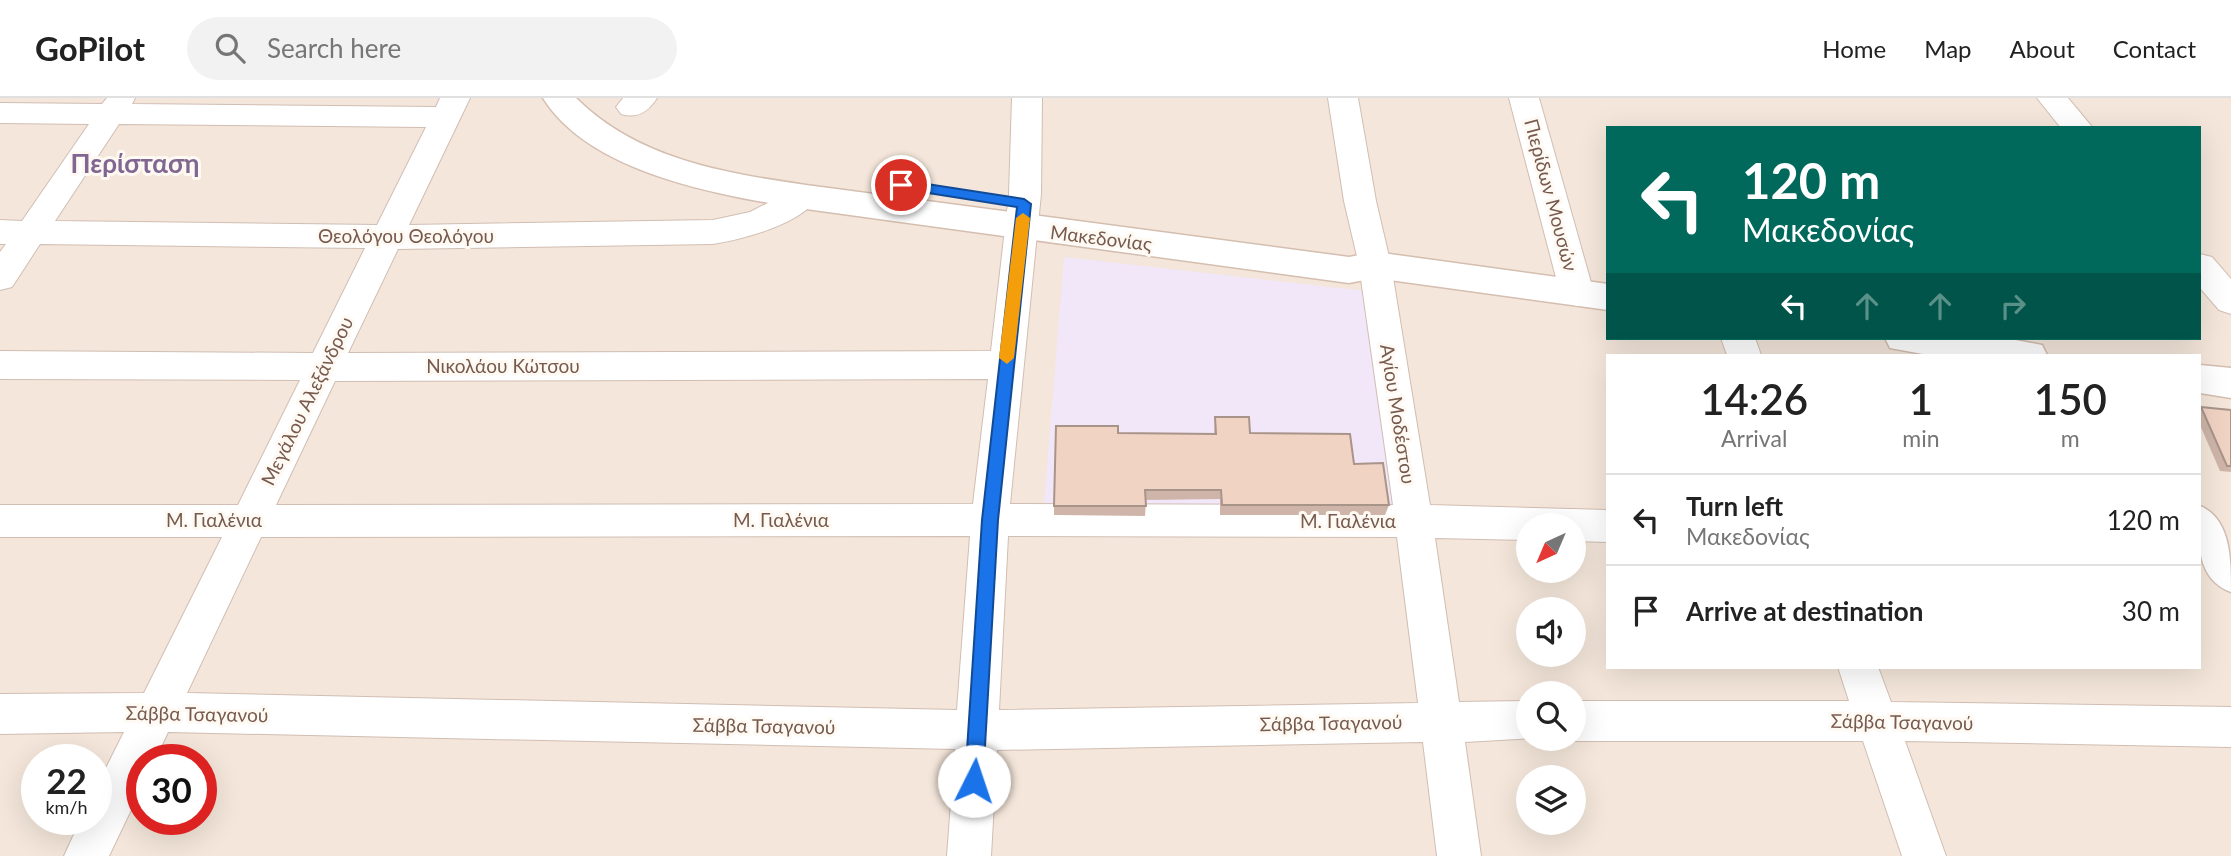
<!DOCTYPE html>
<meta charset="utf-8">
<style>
body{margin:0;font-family:Lato,sans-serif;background:#f2f2f2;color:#222;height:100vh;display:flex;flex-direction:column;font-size:26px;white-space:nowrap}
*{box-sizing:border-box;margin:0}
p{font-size:23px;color:#767676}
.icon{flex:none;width:38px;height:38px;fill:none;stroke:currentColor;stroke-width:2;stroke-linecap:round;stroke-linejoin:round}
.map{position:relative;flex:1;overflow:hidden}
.side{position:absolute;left:1606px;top:256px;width:595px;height:315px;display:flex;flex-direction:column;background:#fff;border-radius:0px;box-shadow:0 7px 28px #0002}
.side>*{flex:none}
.guide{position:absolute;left:1606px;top:28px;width:595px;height:214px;border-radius:0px;box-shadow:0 7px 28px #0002;background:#00695c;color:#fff;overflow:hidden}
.needle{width:46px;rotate:224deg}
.fabs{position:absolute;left:1516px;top:415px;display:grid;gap:14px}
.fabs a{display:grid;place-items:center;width:70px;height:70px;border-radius:50%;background:#fff;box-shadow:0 7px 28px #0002;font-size:35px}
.speed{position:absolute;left:21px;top:646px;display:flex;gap:14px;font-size:35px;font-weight:700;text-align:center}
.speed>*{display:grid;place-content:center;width:91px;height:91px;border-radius:50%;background:#fff;box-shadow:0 7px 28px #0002;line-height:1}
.speed small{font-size:18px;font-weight:400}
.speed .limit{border:10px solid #d22;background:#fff;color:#111}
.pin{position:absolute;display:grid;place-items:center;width:60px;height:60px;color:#fff;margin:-30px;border:4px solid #fff;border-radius:50%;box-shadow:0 2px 7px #0007}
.me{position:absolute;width:77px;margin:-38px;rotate:4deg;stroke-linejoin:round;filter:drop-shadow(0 0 5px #0008)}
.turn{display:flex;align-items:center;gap:24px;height:147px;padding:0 21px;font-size:32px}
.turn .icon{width:91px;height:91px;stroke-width:2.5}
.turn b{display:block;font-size:49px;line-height:60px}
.lanes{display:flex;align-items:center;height:66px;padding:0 21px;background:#0003;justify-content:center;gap:35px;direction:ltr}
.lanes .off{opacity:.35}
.eta{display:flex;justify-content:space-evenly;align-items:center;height:119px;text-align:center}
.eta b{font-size:42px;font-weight:600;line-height:49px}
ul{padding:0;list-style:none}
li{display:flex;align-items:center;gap:21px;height:91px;padding:0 21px;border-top:2px solid #e0e0e0}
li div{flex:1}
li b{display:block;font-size:26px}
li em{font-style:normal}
header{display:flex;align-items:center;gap:42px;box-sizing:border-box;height:98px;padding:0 35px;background:#fff;border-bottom:2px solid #e0e0e0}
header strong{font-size:33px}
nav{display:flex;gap:38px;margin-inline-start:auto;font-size:24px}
.search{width:490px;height:63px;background:#f2f2f2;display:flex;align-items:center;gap:18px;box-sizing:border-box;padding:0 24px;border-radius:38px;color:#767676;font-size:26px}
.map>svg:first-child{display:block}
.residential{fill:#f4e6da;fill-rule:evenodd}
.education{fill:#f1e7f9}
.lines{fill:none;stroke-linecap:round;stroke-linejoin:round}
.minor-casing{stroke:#d1beb3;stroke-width:2}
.tertiary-casing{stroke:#d1beb3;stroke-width:3}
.secondary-casing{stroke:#d4beb0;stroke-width:3}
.minor{fill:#fff;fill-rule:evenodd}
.tertiary{fill:#fff;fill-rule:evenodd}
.secondary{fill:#fff;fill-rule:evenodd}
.wall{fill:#cfb5a9}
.building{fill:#f1d3c4;stroke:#a99489;stroke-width:2}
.route{fill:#1a73e8;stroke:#114b97;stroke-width:2}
.slow{fill:#f59e0b}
.labels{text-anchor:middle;stroke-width:6;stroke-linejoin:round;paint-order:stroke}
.street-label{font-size:19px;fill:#775a4e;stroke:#fef9f2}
.district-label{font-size:26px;font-weight:bold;fill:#816692;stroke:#fef9f2}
</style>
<header>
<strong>GoPilot</strong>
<div class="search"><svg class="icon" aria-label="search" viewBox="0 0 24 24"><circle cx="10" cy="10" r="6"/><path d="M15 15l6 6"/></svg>Search here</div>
<nav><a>Home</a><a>Map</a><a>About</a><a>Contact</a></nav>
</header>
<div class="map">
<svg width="2231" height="758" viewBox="0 0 2231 758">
<rect width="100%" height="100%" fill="#fcf5eb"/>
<path class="residential" d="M0,0H2231V758H0ZM1608,30H2200V240H1608ZM1608,257H2200V569H1608ZM1528,427H1573V472H1528ZM1528,511H1573V556H1528ZM1528,595H1573V640H1528ZM37,662H96V721H37ZM142,662H201V721H142ZM1528,679H1573V724H1528Z"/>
<path class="education" d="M1064,159L1366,193L1404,433L1043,418Z"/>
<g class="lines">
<g class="minor-casing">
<g id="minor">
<path d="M107,0H135L132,6L436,9L440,0H470L409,127L713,122L750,114L803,87L814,90L819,98C802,126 744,141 713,146L398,151L348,255L991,253L1009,96L1012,0H1042L1041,96L1010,406L1393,407L1359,167L1344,103L1328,0H1358L1376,103L1391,167L1430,407L1608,412V444L1573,443V427H1528V442L1435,440L1459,604L1528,603V640H1534L1465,644L1481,758H1437L1423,644L997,652L991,758H947L955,651L168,634L155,662H142V689L109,758H64L81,721H96V690L124,634L0,636V596L144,595L222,439H0V407H238L300,282L0,281V253L313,255L365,150L40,146L12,189L0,192V154L6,146H0V122L22,123L89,26L0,25V5L102,6ZM119,26L426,29L377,127L55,123ZM988,281L973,406L276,407L335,283ZM970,438L957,612L187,595L261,439ZM1008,438L1397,439L1418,605L999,612Z"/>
<path d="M623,0H657C648,14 637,21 621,16L616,9Z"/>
<path d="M1509,0H1539L1594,195L1589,204L1577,208L1565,204L1560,195Z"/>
<path d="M2037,0H2068L2093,30H2061Z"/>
<path d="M2200,156L2212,159L2231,181V216L2219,212L2200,190Z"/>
<path d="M1721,240H1755L1761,257H1727Z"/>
<path d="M1838,569H1878L1891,604L2231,609V649L1905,643L1946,758H1902L1863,643H1573L1567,640H1573V603H1849Z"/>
</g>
</g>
<g class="tertiary-casing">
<path id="tertiary" d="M2200,408C2231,421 2231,461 2231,494C2195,481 2198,441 2200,408Z"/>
</g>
<g class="secondary-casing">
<g id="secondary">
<path d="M543,0H576C637,61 724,75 806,87L1349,159L1375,154L1608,186V212L1375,180L1349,185L806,111C724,98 591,77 543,0Z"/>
<path d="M1885,240H2005L2042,247L2047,257H1928L1890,250Z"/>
<path d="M2200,267L2231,270V300L2200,295Z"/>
</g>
</g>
<use href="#minor" class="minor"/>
<use href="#tertiary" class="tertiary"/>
<use href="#secondary" class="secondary"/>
</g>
<g class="wall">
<path d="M2201,309L2231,312V374L2220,373L2200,327V310Z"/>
<path d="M1215,319L1250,335L1354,366L1389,407L1385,417H1220V401L1146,402L1145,418L1054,417V408L1118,335L1214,336Z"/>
</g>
<g class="building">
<path d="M2201,309L2231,312V368H2227Z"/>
<path d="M1215,319H1249L1250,335L1350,336L1354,366L1383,365L1389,407H1222L1221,392H1145L1146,408H1054L1056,328H1118V335L1216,336Z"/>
</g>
<path class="route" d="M901,82L1024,101L1031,106L998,422L983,683L980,689L974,692L967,689L965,683L982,422L1017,109L897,90L895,87Z"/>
<path class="slow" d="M1023,115L1030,120L1014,260L1007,266L999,260L1016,120Z"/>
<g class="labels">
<g class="street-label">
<text transform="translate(1551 97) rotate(75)" y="7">Πιερίδων Μουσών</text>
<text x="406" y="145">Θεολόγου Θεολόγου</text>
<text transform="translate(1101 140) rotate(7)" y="7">Μακεδονίας</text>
<text x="503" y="275">Νικολάου Κώτσου</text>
<text transform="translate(307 303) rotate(-64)" y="7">Μεγάλου Αλεξάνδρου</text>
<text transform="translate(1398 316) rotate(81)" y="7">Αγίου Μοδέστου</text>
<text x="214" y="429">Μ. Γιαλένια</text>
<text x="781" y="429">Μ. Γιαλένια</text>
<text x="1348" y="430">Μ. Γιαλένια</text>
<text transform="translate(197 616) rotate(1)" y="7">Σάββα Τσαγανού</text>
<text transform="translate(1902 624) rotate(1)" y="7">Σάββα Τσαγανού</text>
<text transform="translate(1331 625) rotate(-1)" y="7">Σάββα Τσαγανού</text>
<text transform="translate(764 628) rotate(1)" y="7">Σάββα Τσαγανού</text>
</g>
<g class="district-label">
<text x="135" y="75">Περίσταση</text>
</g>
</g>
</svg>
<div class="fabs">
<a><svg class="needle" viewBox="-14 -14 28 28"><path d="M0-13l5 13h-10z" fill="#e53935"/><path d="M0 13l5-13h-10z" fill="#767676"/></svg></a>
<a><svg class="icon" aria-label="sound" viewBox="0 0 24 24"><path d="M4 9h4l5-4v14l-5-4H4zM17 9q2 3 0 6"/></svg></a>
<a><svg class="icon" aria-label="search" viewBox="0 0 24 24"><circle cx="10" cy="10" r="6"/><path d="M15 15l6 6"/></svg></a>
<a><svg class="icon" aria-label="layers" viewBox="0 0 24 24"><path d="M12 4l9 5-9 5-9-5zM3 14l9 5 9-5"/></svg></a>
</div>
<div class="speed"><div>22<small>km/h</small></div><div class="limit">30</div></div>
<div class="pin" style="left:901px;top:87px;background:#d93025"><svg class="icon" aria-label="arrive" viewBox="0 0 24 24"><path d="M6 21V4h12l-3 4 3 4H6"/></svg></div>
<svg class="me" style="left:974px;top:683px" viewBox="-20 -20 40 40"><circle r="19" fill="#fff"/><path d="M0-13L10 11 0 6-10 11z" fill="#1a73e8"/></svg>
<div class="guide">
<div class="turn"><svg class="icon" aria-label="left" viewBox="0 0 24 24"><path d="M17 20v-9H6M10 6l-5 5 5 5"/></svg><div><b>120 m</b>Μακεδονίας</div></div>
<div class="lanes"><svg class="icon" aria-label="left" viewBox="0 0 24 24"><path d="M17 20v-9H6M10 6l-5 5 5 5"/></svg><svg class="icon off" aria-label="ahead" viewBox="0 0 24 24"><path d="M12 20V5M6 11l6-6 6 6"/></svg><svg class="icon off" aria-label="ahead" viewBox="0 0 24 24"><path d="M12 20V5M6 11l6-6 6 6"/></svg><svg class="icon off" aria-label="right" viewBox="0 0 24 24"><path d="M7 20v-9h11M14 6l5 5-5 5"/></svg></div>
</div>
<section class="side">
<div class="eta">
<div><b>14:26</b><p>Arrival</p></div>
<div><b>1</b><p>min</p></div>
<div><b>150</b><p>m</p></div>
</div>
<ul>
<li><svg class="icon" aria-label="left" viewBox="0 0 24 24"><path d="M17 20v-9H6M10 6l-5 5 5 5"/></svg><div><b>Turn left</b><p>Μακεδονίας</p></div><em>120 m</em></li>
<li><svg class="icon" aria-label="arrive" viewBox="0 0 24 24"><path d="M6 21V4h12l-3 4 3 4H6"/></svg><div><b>Arrive at destination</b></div><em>30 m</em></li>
</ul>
</section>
</div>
